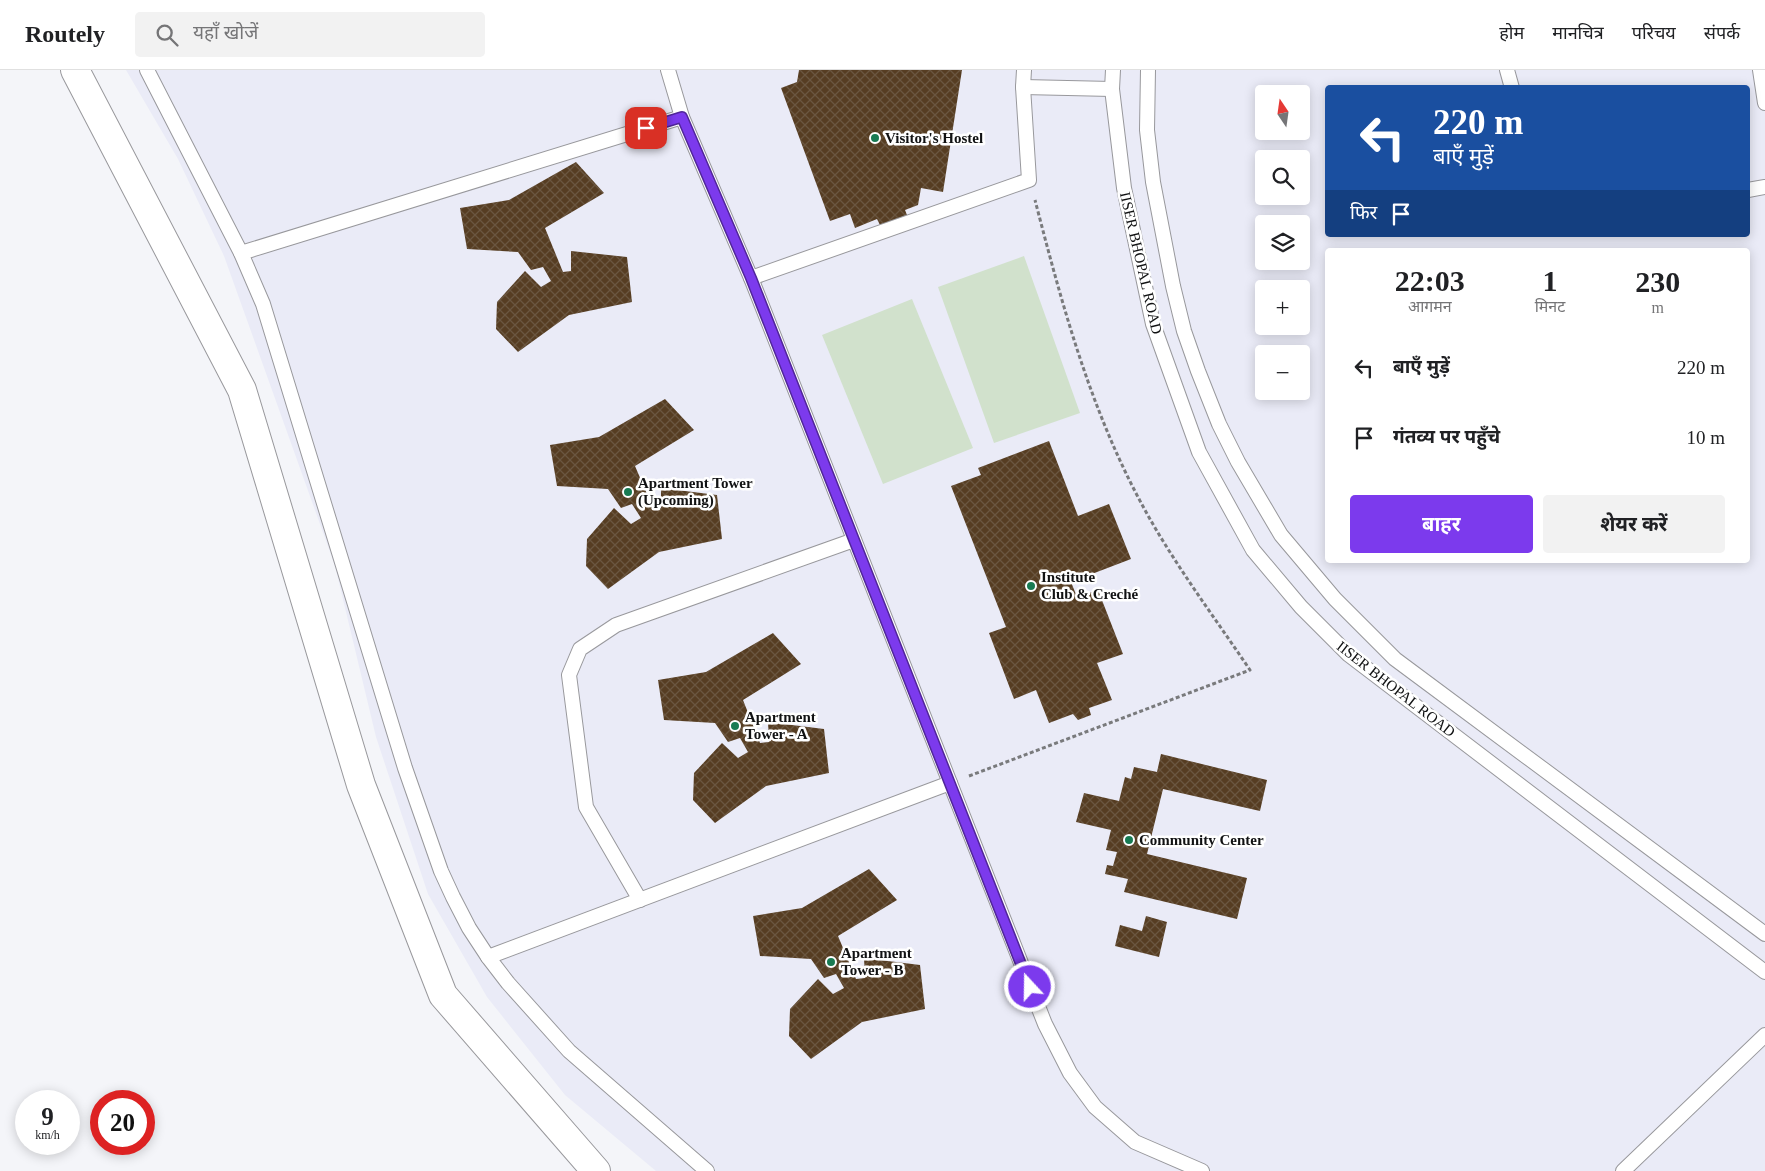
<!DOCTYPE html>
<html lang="hi">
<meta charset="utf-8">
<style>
body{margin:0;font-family:"Times New Roman","Noto Sans Devanagari",serif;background:#f2f2f2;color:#202124;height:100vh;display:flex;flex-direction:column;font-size:19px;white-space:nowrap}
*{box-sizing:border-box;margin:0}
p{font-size:16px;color:#757577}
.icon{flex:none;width:28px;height:28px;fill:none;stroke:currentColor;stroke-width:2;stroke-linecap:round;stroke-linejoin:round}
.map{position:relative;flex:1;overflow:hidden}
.sheet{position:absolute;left:1325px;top:178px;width:425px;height:315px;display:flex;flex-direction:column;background:#fff;border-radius:5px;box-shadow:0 2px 12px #0003}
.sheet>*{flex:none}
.guide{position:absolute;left:1325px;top:15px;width:425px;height:152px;border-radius:5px;box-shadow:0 2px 12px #0003;background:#1a4fa0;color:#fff;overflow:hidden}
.needle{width:32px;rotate:347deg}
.tools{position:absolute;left:1255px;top:15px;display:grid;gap:10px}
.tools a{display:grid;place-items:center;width:55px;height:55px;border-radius:5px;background:#fff;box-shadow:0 2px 12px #0003;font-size:25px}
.speed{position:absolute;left:15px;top:1020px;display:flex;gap:10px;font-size:25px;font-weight:700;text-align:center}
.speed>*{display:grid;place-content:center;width:65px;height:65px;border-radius:50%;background:#fff;box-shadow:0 2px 12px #0003;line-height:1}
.speed small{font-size:12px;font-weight:400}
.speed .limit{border:8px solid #d22;background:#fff;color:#111}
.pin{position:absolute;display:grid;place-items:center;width:42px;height:42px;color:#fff;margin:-21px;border-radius:10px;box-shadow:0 2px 8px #0006}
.me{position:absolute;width:55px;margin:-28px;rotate:339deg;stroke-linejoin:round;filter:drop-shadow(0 0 4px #0008)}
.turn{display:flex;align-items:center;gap:18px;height:105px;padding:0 25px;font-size:22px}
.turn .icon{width:65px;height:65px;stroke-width:2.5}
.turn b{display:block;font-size:35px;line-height:42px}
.then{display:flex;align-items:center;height:48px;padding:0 25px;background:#0003;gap:10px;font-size:19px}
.eta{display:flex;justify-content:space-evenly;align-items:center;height:85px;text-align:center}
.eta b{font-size:30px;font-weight:700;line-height:35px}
.cta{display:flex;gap:10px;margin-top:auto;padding:10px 25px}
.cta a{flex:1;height:58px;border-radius:5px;background:#7c3aed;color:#fff;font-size:20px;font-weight:700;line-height:58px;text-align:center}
.cta a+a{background:#f2f2f2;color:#202124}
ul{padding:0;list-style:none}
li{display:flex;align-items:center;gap:15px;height:70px;padding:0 25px}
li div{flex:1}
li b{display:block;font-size:19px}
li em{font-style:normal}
header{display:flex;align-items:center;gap:30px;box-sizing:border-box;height:70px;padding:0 25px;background:#fff;border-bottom:1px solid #e0e0e0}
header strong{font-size:24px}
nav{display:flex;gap:28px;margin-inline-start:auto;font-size:18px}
.search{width:350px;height:45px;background:#f2f2f2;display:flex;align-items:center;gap:12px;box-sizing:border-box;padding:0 18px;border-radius:5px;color:#757577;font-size:19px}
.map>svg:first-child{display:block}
.built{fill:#eaebf7;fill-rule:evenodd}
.pitch{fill:#d1e1cc}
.building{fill:url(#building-cross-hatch)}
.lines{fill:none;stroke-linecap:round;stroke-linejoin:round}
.lane-casing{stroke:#98989c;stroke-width:16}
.street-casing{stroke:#98989c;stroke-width:30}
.path{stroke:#797a7c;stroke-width:3;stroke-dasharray:4 2.5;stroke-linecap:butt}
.lane{stroke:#fff;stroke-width:14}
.street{stroke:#fff;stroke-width:28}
.route-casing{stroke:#51269a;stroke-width:12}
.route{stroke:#7c3aed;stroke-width:9}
.poi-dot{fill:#187b53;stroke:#fff;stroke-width:2}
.labels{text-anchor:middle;stroke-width:5;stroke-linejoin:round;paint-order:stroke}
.poi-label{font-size:15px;font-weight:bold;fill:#111213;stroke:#fff;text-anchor:start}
.street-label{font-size:15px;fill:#111213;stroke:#fff}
</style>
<header>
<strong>Routely</strong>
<div class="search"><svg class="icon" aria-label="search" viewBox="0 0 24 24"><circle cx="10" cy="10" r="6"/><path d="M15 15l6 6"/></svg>यहाँ खोजें</div>
<nav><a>होम</a><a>मानचित्र</a><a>परिचय</a><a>संपर्क</a></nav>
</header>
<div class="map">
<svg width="1765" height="1101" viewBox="0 0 1765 1101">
<defs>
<pattern id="building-cross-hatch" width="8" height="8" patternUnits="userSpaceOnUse" patternTransform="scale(1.25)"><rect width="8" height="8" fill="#563d22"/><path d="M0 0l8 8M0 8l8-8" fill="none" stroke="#6a5640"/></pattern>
</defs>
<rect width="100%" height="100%" fill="#f4f5f9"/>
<path class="built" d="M126,0H1765V1101H656L565,1025L487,927L428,824L376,667L335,496L224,186L178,89ZM1328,18H1748V165H1328ZM1264,24H1301V61H1264ZM1264,89H1301V126H1264ZM1264,154H1301V191H1264ZM1328,180H1748V490H1328ZM1264,219H1301V256H1264ZM1264,284H1301V321H1264Z"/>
<g class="pitch">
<path d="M1024,186L1080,343L994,373L938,217Z"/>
<path d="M912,229L973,378L883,414L822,265Z"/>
</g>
<g class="building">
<path d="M799,0H962L943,122L921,118L918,135L905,140L907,145L880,155L877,149L855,158L850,144L830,151L781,18L797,12Z"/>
<path d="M576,92L604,123L545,158L563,202L571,201V181L627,187L632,232L569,245L518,282L496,259L497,232L525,201L541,217L551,211L543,197L531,200L518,182L467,179L460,138L509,130Z"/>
<path d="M665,329L694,360L635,396L653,438H661V418L717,425L722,469L659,482L608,519L586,496L587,469L614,438L631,454L641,448L632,434L621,438L608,419L557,416L550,375L599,367Z"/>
<path d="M1049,371L1078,446L1109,434L1131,489L1071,512L1077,527L1098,520L1123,584L1097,593L1112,630L1089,638L1091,645L1078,650L1073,644L1049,653L1036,620L1014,629L989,563L1006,557L951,416L981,405L978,398Z"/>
<path d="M773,563L801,594L743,630L760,673L769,672L768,652L824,659L829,703L766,716L715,753L693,730L694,703L722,673L738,688L748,682L740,668L728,672L715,653L664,650L658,610L706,602Z"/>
<path d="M1161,684L1267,710L1260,741L1163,719L1147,784L1247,808L1237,849L1124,822L1128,809L1105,804L1107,795L1113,796L1117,782L1106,780L1111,760L1076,752L1084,723L1119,731L1125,707L1131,709L1134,697L1157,702Z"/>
<path d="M869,799L897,830L838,866L856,909L865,908L864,888L920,895L925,939L862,952L811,989L789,966L790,939L818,909L833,924L844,918L836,904L824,908L811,889L760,886L753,846L802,838Z"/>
<path d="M1146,846L1167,852L1159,887L1115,876L1120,855L1142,861Z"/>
</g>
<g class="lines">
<g class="lane-casing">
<g id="lane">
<path d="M147,0L241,183L263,234L405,698L441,801L453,827L469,858L488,887L508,913L569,981L707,1101"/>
<path d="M668,0L682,47L751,208L1045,954L1070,1003L1095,1037L1135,1072L1202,1101"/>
<path d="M1113,0L1112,19L1124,118L1153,254L1199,382L1253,480L1301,537L1349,585L1765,902"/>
<path d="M1148,0L1147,60L1153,112L1173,216L1184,261L1198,301L1219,354L1238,392L1281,465L1335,529L1395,589L1765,864"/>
<path d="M1507,0L1512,18"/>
<path d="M1760,0L1765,33"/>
<path d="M1023,17L1112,19"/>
<path d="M1748,120L1765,117"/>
<path d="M241,183L682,47"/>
<path d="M751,208L1029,110L1023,17L1024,0"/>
<path d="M640,830L586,737L569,605L580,579L616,555L854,470"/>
<path d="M488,887L950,713"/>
<path d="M1623,1101L1765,965"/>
</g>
</g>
<g class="street-casing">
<path id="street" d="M75,0L242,320L361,715L443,925L596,1101"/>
</g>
<path class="path" d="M969,706L1250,600C1221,557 1190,515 1163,471C1097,364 1066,250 1035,130"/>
<use href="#lane" class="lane"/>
<use href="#street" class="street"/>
</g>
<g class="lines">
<g class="route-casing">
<path id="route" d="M646,58L682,47L751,208L1030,917"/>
</g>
<use href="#route" class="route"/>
</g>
<g class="poi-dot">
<circle cx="875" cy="68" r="5"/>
<circle cx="628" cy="422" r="5"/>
<circle cx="1031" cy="516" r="5"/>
<circle cx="735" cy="656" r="5"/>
<circle cx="1129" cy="770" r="5"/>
<circle cx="831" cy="892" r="5"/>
</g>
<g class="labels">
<g class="poi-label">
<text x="885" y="73">Visitor's Hostel</text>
<text x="638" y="418">Apartment Tower<tspan x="638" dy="17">(Upcoming)</tspan></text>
<text x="1041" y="512">Institute<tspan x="1041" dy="17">Club &amp; Creché</tspan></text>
<text x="745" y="652">Apartment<tspan x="745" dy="17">Tower - A</tspan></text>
<text x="1139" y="775">Community Center</text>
<text x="841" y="888">Apartment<tspan x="841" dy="17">Tower - B</tspan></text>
</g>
<g class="street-label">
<text transform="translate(1141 193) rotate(77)" y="5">IISER BHOPAL ROAD</text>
<text transform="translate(1396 619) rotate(38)" y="5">IISER BHOPAL ROAD</text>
</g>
</g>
</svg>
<div class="tools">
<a><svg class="needle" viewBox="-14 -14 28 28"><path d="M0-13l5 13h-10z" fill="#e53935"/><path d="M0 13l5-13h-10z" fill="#757577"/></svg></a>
<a><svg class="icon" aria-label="search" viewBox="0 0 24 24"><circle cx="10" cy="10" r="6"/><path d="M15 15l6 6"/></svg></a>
<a><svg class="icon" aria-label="layers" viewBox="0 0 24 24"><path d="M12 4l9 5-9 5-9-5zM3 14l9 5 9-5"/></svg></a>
<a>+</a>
<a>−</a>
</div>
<div class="speed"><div>9<small>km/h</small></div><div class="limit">20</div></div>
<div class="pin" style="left:646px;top:58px;background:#d93025"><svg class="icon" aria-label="arrive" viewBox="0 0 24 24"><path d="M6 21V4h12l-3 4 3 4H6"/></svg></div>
<svg class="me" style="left:1030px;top:917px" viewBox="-20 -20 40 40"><circle r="17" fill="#7c3aed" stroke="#fff" stroke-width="3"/><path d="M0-11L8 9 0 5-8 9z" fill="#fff"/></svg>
<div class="guide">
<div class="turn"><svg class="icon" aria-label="left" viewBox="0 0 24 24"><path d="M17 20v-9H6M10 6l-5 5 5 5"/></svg><div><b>220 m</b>बाएँ मुड़ें</div></div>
<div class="then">फिर<svg class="icon" aria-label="arrive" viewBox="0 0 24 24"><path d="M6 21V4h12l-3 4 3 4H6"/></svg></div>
</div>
<section class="sheet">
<div class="eta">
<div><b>22:03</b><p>आगमन</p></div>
<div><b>1</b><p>मिनट</p></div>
<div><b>230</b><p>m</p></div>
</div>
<ul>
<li><svg class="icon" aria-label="left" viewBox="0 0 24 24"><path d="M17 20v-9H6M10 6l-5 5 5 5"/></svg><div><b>बाएँ मुड़ें</b></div><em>220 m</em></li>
<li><svg class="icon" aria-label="arrive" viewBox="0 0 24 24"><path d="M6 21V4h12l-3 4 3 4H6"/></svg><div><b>गंतव्य पर पहुँचे</b></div><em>10 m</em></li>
</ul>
<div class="cta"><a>बाहर</a><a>शेयर करें</a></div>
</section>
</div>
